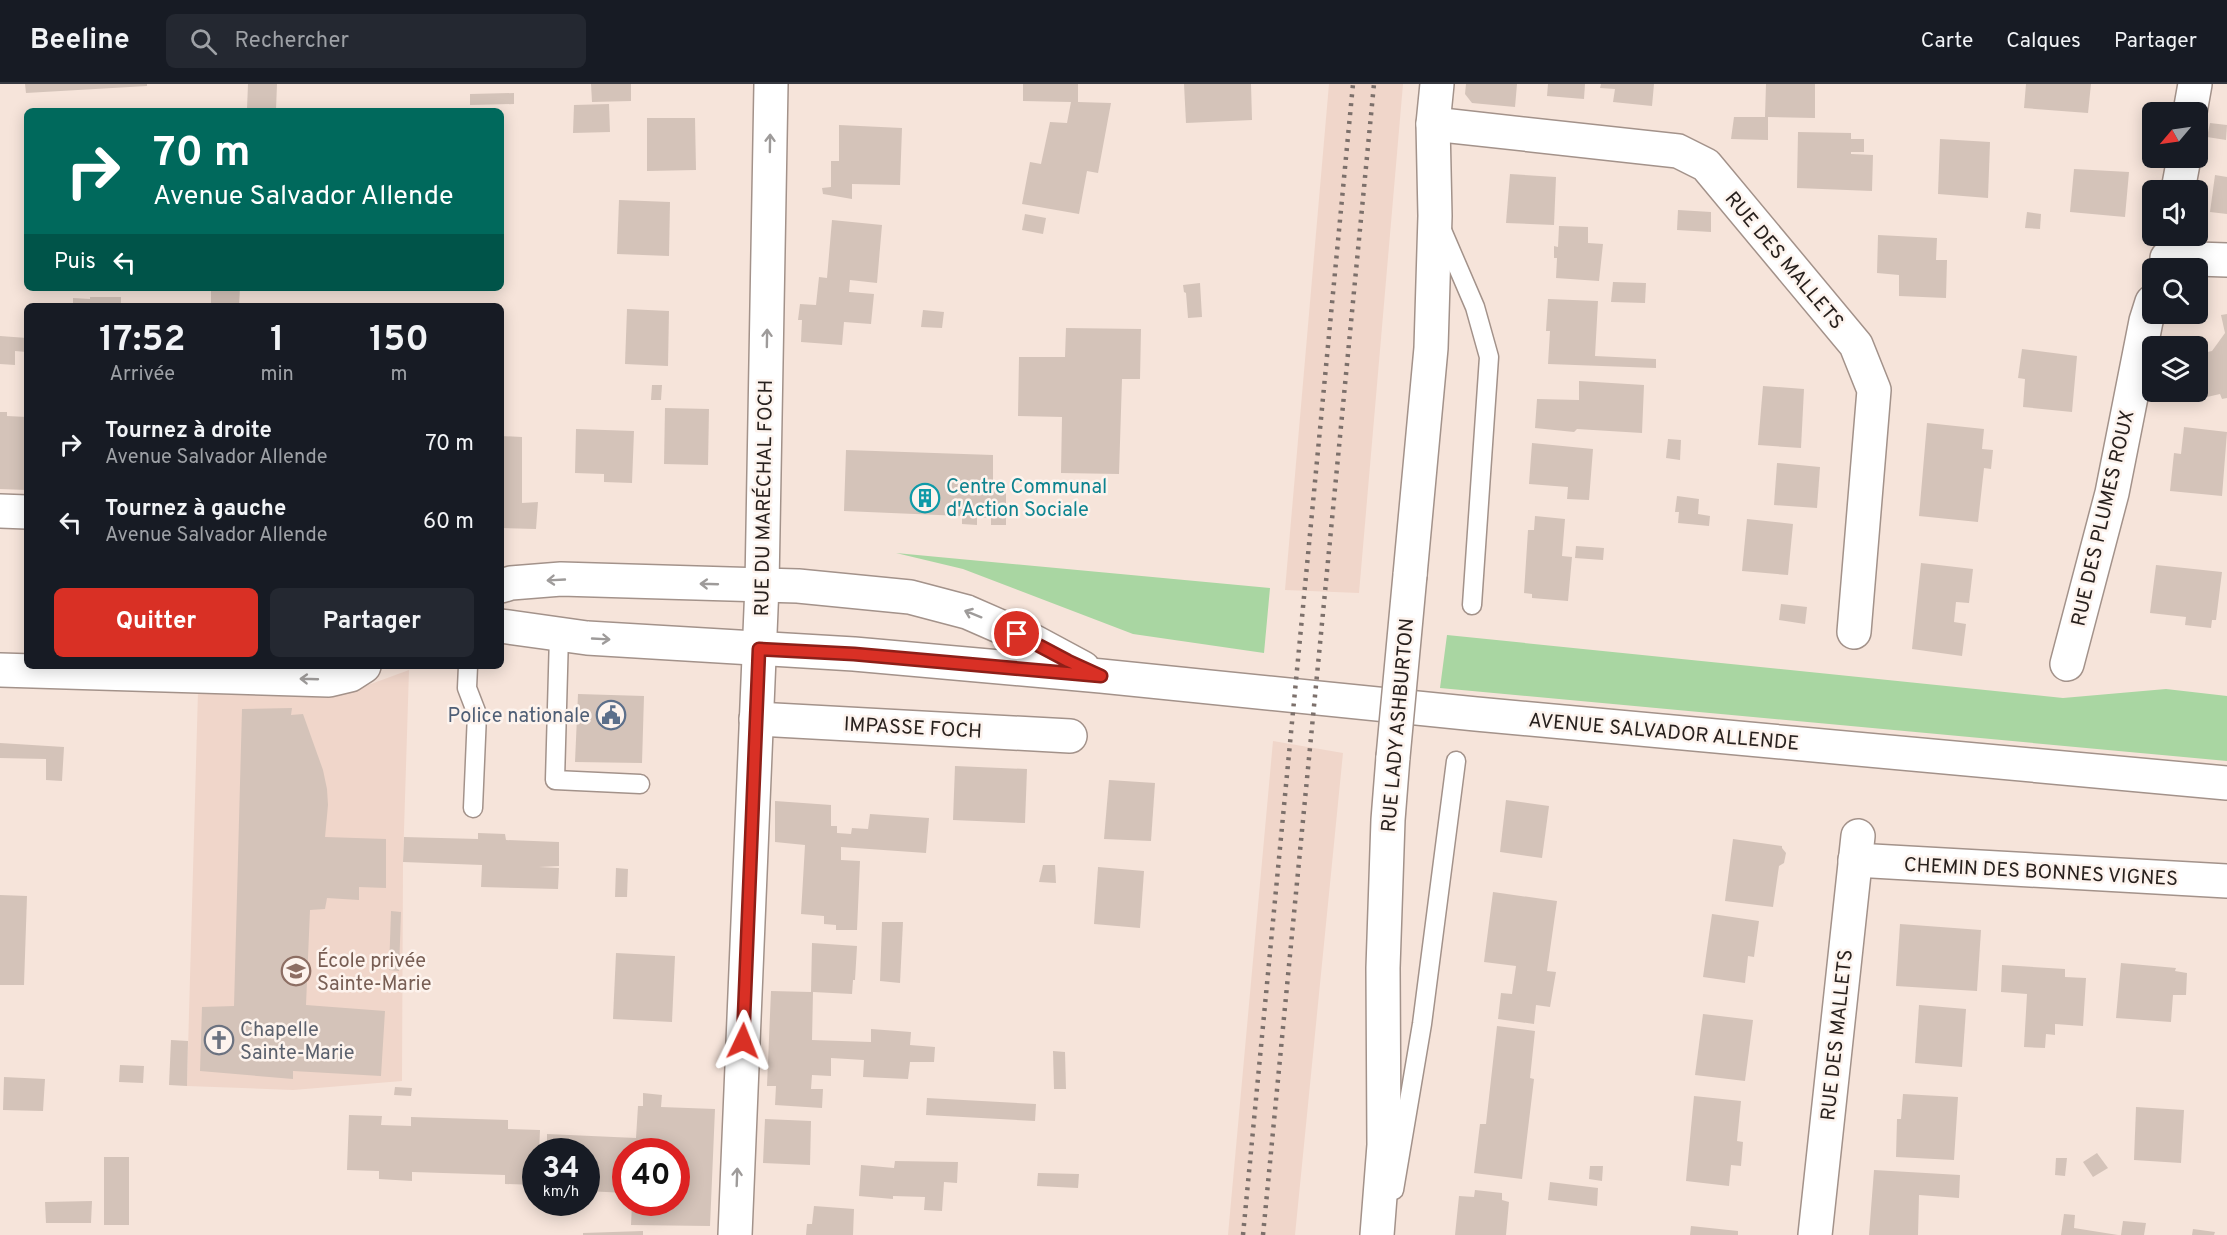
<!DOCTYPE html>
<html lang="fr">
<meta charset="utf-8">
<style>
body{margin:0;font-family:Overpass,sans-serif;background:#242831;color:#f1f3f6;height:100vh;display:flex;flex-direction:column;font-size:22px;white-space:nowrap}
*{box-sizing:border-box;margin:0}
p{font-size:20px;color:#9ea1a6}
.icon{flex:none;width:33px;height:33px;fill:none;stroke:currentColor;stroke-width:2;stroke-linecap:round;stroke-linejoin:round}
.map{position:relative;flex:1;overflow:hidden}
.panel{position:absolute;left:24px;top:219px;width:480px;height:366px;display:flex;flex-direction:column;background:#171b24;border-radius:9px;box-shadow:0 3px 15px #0003}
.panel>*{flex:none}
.banner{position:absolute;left:24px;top:24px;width:480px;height:183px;border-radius:9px;box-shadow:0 3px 15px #0003;background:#00695c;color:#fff;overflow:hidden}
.needle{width:39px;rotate:241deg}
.controls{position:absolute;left:2142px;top:18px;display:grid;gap:12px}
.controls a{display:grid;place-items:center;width:66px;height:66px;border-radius:9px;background:#171b24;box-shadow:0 3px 15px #0003;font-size:30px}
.speed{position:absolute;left:522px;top:1054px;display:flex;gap:12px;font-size:30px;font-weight:700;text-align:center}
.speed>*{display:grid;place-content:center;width:78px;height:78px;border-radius:50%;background:#171b24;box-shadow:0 3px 15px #0003;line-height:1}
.speed small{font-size:15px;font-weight:400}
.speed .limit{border:9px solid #d22;background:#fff;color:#111}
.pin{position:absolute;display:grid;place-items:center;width:51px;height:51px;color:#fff;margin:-26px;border:3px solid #fff;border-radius:50%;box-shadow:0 2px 6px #0007}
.me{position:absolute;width:66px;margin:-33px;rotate:2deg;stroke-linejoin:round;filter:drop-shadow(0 0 4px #0008)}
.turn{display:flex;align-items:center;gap:21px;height:126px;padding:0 30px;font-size:27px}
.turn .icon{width:78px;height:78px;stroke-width:2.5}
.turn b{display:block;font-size:42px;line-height:51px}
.then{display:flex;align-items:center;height:57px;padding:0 30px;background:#0003;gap:12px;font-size:22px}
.eta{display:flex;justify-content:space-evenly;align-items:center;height:102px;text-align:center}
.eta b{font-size:36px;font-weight:700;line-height:42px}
.primary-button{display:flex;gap:12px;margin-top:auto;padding:12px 30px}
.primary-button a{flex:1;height:69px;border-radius:9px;background:#d93025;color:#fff;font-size:24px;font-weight:700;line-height:69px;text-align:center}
.primary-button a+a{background:#242831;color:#f1f3f6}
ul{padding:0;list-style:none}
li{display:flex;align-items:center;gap:18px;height:78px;padding:0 30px}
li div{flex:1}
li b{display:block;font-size:22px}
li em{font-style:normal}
header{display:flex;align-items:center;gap:36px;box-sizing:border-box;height:84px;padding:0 30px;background:#171b24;border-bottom:2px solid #363941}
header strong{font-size:28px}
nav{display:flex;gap:33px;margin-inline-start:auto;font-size:21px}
.search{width:420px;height:54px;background:#242831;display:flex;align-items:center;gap:15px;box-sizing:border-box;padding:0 21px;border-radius:9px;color:#9ea1a6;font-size:22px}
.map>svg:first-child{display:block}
.built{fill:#f0d6ca}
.green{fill:#a9d6a2}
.building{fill:#d4c3b9}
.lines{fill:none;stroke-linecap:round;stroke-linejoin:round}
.lane-casing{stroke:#a3928a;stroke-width:21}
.street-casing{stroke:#a3928a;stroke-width:36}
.secondary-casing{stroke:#a3928a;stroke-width:36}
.lane{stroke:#fff;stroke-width:18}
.street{stroke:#fff;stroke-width:33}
.secondary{stroke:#fff;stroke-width:33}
.rail{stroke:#7c706b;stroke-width:4.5;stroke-dasharray:3 6;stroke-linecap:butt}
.street-bridge-casing{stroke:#a3928a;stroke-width:36;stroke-linecap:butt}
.street-bridge{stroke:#fff;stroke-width:33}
.oneway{stroke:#9e9b9a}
.route-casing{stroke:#8d1f18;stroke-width:15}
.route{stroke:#d93025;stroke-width:10}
.labels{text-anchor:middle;stroke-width:5;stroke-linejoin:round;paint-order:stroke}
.street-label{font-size:20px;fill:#28211e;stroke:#fdf3ed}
.culture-label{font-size:20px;fill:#0d838f;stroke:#fdf3ed;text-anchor:start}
.service-label{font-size:20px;fill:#4e5e75;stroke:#fdf3ed;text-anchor:end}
.education-label{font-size:20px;fill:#785e54;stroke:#fdf3ed;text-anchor:start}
.worship-label{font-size:20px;fill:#5b616d;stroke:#fdf3ed;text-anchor:start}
</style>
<header>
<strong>Beeline</strong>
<div class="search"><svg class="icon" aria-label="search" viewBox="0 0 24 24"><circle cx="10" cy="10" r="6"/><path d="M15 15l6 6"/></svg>Rechercher</div>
<nav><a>Carte</a><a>Calques</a><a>Partager</a></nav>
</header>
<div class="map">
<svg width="2227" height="1151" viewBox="0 0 2227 1151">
<rect width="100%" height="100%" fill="#f6e4da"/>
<g class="built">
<path d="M1329,0H1403L1359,509L1285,506Z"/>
<path d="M409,586L403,778L402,997L293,1006L187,1002L198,607L349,608Z"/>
<path d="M1273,657L1343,669L1295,1151H1228Z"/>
</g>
<g class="green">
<path d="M896,469L1270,504L1264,569L1133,550L963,485Z"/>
<path d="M1447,551L2063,614L2166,605L2227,612V677L1440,604Z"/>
</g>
<g class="building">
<path d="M25,0H147V2L26,9Z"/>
<path d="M248,0H277L276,26L247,25Z"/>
<path d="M591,0H631V17L592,18Z"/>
<path d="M1023,0H1078V18L1111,19L1098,89L1087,87L1079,130L1022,120L1030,78L1041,80L1050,38L1067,39L1071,18L1023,17Z"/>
<path d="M1184,0H1251L1252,36L1186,39Z"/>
<path d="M1466,0H1517L1515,23L1472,19L1465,10Z"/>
<path d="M1548,0H1585L1584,15L1547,12Z"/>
<path d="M1601,0H1654L1652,22L1613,18L1615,5L1600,4Z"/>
<path d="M1766,0H1815V34L1768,33V56L1731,55L1734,33H1765Z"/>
<path d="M2026,0H2091L2088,29L2024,24Z"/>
<path d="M514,9V20L470,21V10Z"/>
<path d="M609,20L610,48L573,49L574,21Z"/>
<path d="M647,34H695L696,86L647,87Z"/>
<path d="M2210,39L2227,41L2226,56L2207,53Z"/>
<path d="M839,41L902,44L900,101L852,100V115L823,110L822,104L831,103V77H839Z"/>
<path d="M1798,48L1851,49V55H1864V68H1851V70L1873,71L1872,107L1797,104Z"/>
<path d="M1940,55L1990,58L1988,114L1938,110Z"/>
<path d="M2074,85L2129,88L2125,133L2070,128Z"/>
<path d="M1510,90L1556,93L1554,141L1506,139Z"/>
<path d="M2215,91L2227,93V130L2210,128Z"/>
<path d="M619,116L670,118L669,172L617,170Z"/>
<path d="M1678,126L1711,128V148L1677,146Z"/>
<path d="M2027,128L2041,130L2040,145L2025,144Z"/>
<path d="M1025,130L1046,134L1043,150L1022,146Z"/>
<path d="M832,136L882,141L877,199L850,196L849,208L874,210L871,240L844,238L842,261L801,258L802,236H798L800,220L816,221L819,193L827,194Z"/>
<path d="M1559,142L1588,143V159L1603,160L1599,197L1556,194L1557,174H1554V162L1558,163Z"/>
<path d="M1878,151L1937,154L1936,176H1947L1946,214L1899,212V191L1877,189Z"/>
<path d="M1613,198L1646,199L1645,219L1611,218Z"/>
<path d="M1200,199L1202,233L1188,234L1186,209L1184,208L1183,201Z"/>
<path d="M211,204H240L239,222H211Z"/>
<path d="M90,213H121V222H73V214L90,215Z"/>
<path d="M1548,215L1598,217L1595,272L1656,275V284L1548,280L1550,247H1546Z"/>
<path d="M627,225L669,227L668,282L625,280Z"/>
<path d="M923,226L944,228L942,244L921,243Z"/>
<path d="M2227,230V314L2222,315L2220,310L2207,313L2198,270L2212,267L2225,249L2221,231Z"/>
<path d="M1066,244L1141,245L1140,295H1122L1119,390L1061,389L1062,333L1018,332L1019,273H1065Z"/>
<path d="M0,252L27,254V268L15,267V281L0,280Z"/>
<path d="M2022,265L2077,272L2072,328L2023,323L2025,295L2018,294Z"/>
<path d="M1579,297L1644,301L1642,349L1577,345L1574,348L1535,344L1537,315L1579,316Z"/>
<path d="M652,301H662L661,316H651Z"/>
<path d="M1763,302L1804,305L1801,364L1758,361Z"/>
<path d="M665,324L709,325L708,381L664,380Z"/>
<path d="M0,328H7V332L27,333V406L0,405Z"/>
<path d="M1927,339L1984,345L1982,365L1993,366L1991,385L1984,384L1978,438L1919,432Z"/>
<path d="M2184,343L2227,348L2222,412L2170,407L2174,369L2181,370Z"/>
<path d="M576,345L634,347L632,399L604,398V390L575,389Z"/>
<path d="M501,352L522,353V419L538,418L536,445L501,444Z"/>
<path d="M1668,355L1681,356L1680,376L1666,374Z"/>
<path d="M1532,359L1593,365L1589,416L1567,415L1568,403L1529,400Z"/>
<path d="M846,366L993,371V399L1006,400V441H991V434L977,433V441L962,440V432L844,427Z"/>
<path d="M1777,379L1820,383L1817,424L1774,421Z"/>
<path d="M1677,412L1699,415L1698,430L1710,432L1709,442L1678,439L1679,428H1675Z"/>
<path d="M1535,432L1565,435L1562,472L1572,473L1568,517L1532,514V510L1524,509L1528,446H1534Z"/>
<path d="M1747,435L1793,440L1788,491L1742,487Z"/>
<path d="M1576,462L1604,464L1603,476L1575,474Z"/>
<path d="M1921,479L1973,485L1969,519L1956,518L1954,538L1966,540L1962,572L1912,565Z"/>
<path d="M2156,481L2222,488L2216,536H2212L2211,544L2185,541L2186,533L2150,529Z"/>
<path d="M1781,520L1807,523L1805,540L1779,536Z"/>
<path d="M578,610L644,612L642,679L575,678Z"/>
<path d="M292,624L291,631L303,630L323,686L327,705L328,721L325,753L386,755V804L359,803V816L327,814L325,825L310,826L306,921L385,927L381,992L293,987V995L200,987L202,923L234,922L242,625Z"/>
<path d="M0,659L64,663L62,697L46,696V675L0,674Z"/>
<path d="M955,682L1027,685L1025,739L953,736Z"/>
<path d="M1109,696L1155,699L1151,757L1104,755Z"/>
<path d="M1506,716L1549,722L1542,774L1500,768Z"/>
<path d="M775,717L831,721V742H837V749L851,750L852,744L868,745L870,730L929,734L926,769L841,763V776L860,777L857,846H836V841L824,840V832L801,830L805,761L775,758Z"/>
<path d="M478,749L505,750L506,756L559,758V782L539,783L559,784L558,805L481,803L482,781L403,778L404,753L478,755Z"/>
<path d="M1733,755L1782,762V764L1786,769L1784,779L1779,782L1773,823L1725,817Z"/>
<path d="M1043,781H1055L1056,799L1039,798Z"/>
<path d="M1098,783L1144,787L1140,844L1094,840Z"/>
<path d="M616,784L628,785L627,813H615Z"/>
<path d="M1493,808L1557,817L1547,887L1556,888L1550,923L1536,921L1534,940L1498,935L1501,909L1512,910L1516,882L1484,878Z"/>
<path d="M0,811L27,812L24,901H0Z"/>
<path d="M391,827L401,828L399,887L389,886Z"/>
<path d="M1712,830L1759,837L1754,873L1748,872L1745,899L1703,893Z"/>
<path d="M882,838H903L900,899L880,897Z"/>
<path d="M1900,840L1981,846L1977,907L1896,902Z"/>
<path d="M812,859L857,862L855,896H853L852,910L813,908L812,956L871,958V945L911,948L910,961L935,963L934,978H910L908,995L863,993L864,976L831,974V992L812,991L811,1005H823L822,1024L775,1021L776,1002H767L771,907L811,908Z"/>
<path d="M616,869L675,872L672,938L613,935Z"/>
<path d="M2121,879L2176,884L2175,887L2187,889L2186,911H2173L2171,938L2116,934Z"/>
<path d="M2002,881L2065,885V893L2086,894L2083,942L2055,940V951L2046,950L2045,964L2024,963L2027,910L2001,908Z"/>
<path d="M1919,921L1966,925L1962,983L1915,979Z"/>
<path d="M1703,930L1753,936L1745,997L1695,991Z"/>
<path d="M1497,942L1535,947L1530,994L1534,995L1522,1095L1474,1089L1480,1040H1486Z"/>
<path d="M171,956L188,957L187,1002L169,1001Z"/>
<path d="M1053,967L1065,968L1066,1005H1054Z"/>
<path d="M120,981L144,982L143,999L119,998Z"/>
<path d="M4,993L45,995L43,1027L3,1026Z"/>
<path d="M395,1003L412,1004L411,1012L394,1011Z"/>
<path d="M643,1009L662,1011L661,1023L715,1025L710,1142L631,1141L632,1119H676V1068H626V1109L586,1107V1068H547V1050L636,1054L638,1022H643Z"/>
<path d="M1903,1010L1958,1013L1954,1076L1896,1073L1897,1035H1901Z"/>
<path d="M1694,1012L1741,1017L1737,1057L1743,1058L1741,1082L1731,1081L1729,1102L1686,1097Z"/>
<path d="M927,1014L1036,1020L1035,1037L926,1031Z"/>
<path d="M2136,1023L2184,1026L2181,1079L2134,1076Z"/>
<path d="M349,1031L382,1032L381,1041L411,1042V1033L508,1036V1045L540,1046L539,1068H536V1101L505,1100V1091L412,1088V1097L379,1095V1087L347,1086Z"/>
<path d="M765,1035L811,1037L810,1081L763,1079Z"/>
<path d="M2097,1069L2108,1084L2093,1093L2083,1078Z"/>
<rect x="104" y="1073" width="25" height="68"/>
<path d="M2056,1074H2067L2065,1092L2055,1091Z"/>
<path d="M895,1077L958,1078L957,1099L944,1098L942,1127L924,1126L925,1113L893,1112V1115L859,1112L861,1081L894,1084Z"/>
<path d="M1590,1082H1603L1602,1097L1589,1095Z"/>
<path d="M1874,1086L1960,1091L1959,1114L1919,1111L1918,1151H1869Z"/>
<path d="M1038,1089L1079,1090L1078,1104L1037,1102Z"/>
<path d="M1550,1098L1598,1104L1597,1122L1548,1116Z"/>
<path d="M1475,1106L1502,1109V1116L1509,1118L1506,1151H1455L1459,1112L1474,1113Z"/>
<path d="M92,1117L91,1139H46L45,1118Z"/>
<path d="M814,1122L854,1125L853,1151H806L807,1140H812Z"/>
<path d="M2064,1130L2075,1131L2074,1144L2118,1151H2061Z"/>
<path d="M2123,1137L2146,1139L2144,1151H2121Z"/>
<path d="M1691,1142L1738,1147V1151H1690Z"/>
<path d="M2193,1145L2215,1148L2214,1151H2192Z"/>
<path d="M643,1147V1151H583V1149Z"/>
</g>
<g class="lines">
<g class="lane-casing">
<g id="lane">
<path d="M1441,144L1475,223L1489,273L1472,521"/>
<path d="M559,551L555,696L640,700"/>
<path d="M468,582L467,604L477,630L473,724"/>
<path d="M1394,1106L1422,940L1456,677"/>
</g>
</g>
<g class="street-casing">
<g id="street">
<path d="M2190,28L2195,0"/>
<path d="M1433,40L1678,67L1706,81L1856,261L1874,306L1854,548"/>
<path d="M2178,106L2184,74"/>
<path d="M2167,174L2227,176"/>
<path d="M1410,491L1431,264L1435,132L1433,40L1437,0"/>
<path d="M2067,580L2112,409L2146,237L2152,218"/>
<path d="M756,635L1070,652"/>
<path d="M1855,776L2227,797"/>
<path d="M1377,1151L1384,1061L1383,884L1388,736L1393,673"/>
<path d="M1815,1151L1858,752"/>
</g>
</g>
<g class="secondary-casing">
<g id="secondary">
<path d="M0,427L27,428"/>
<path d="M501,502L511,499L561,495L798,502L910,513L967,528L1031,556L1083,584"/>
<path d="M501,542L587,554L854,570L1101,592L1476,630L2227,699"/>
<path d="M0,586L329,596L350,591L364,582"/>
<path d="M735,1151L762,501L771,0"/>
</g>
</g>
<use href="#lane" class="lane"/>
<use href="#street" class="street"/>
<use href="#secondary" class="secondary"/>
<g class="rail">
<path d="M1243,1151L1353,0"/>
<path d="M1263,1151L1374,0"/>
</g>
<g class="street-bridge-casing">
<path id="street-bridge" d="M1393,673L1410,491"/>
</g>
<use href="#street-bridge" class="street-bridge"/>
</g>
<defs><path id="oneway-shaft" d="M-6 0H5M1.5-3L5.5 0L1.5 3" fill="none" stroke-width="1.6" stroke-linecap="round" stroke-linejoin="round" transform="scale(1.5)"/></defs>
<g class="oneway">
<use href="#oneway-shaft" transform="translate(770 59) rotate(-89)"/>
<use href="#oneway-shaft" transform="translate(767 254) rotate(-89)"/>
<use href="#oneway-shaft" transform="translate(556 496) rotate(177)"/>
<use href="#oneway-shaft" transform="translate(709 500) rotate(-178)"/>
<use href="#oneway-shaft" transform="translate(973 530) rotate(-158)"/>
<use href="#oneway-shaft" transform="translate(601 555) rotate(3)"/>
<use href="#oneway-shaft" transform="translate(309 595) rotate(-178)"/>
<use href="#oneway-shaft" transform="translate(737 1093) rotate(-88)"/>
</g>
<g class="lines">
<g class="route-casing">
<path id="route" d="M743,957L759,565L854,570L1101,592L1068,577L1017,550"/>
</g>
<use href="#route" class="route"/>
</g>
<defs>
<g id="building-ring" transform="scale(1.5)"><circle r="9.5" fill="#fdf3ed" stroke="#0f9aa8" stroke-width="1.5"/><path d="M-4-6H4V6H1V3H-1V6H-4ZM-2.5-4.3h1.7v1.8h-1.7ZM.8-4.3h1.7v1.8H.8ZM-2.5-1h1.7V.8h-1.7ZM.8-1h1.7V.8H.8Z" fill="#0f9aa8"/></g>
<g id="civic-ring" transform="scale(1.5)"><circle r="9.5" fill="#fdf3ed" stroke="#5c6f8a" stroke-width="1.5"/><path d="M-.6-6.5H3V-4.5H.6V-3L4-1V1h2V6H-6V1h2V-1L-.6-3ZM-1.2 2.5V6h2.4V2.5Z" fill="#5c6f8a"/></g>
<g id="school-ring" transform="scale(1.5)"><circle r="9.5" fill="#fdf3ed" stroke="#8d6e63" stroke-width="1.5"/><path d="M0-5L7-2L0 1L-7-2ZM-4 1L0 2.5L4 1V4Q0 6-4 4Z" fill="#8d6e63"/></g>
<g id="church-ring" transform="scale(1.5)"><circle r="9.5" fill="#fdf3ed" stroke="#6b7280" stroke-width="1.5"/><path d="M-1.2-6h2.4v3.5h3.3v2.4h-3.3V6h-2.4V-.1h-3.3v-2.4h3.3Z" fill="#6b7280"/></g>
</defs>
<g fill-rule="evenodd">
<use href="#building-ring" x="925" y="414"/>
<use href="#civic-ring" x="611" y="631"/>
<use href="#school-ring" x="296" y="887"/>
<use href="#church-ring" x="219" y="956"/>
</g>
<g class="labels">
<g class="street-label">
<text transform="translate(1785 176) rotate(50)" y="7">RUE DES MALLETS</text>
<text transform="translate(763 414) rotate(-89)" y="7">RUE DU MARÉCHAL FOCH</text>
<text transform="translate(2102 434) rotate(-77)" y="7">RUE DES PLUMES ROUX</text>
<text transform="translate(1397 641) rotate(-85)" y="7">RUE LADY ASHBURTON</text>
<text transform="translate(913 643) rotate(3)" y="7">IMPASSE FOCH</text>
<text transform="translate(1664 647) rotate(5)" y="7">AVENUE SALVADOR ALLENDE</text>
<text transform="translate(2041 787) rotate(3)" y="7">CHEMIN DES BONNES VIGNES</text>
<text transform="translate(1836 951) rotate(-84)" y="7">RUE DES MALLETS</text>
</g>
<g class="culture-label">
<text x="946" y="409">Centre Communal<tspan x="946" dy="23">d'Action Sociale</tspan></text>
</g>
<g class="service-label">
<text x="590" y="638">Police nationale</text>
</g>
<g class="education-label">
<text x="317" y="883">École privée<tspan x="317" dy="23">Sainte-Marie</tspan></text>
</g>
<g class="worship-label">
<text x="240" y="952">Chapelle<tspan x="240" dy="23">Sainte-Marie</tspan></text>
</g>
</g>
</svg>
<div class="controls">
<a><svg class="needle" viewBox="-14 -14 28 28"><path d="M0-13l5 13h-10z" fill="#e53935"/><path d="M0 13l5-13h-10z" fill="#9ea1a6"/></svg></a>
<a><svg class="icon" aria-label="sound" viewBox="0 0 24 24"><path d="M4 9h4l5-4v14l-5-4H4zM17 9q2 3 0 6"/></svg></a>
<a><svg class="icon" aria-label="search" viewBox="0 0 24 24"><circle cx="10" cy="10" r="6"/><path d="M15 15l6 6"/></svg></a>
<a><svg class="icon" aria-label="layers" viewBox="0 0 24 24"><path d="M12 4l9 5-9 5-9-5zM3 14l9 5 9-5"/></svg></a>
</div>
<div class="speed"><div>34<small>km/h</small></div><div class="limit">40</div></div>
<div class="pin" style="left:1017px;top:550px;background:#d93025"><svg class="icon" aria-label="arrive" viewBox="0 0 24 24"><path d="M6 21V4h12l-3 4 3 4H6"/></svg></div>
<svg class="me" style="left:743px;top:957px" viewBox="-20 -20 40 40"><path d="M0-17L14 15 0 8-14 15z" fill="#d93025" stroke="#fff" stroke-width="4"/></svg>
<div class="banner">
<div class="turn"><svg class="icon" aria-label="right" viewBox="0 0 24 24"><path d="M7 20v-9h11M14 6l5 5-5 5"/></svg><div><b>70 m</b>Avenue Salvador Allende</div></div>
<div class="then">Puis<svg class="icon" aria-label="left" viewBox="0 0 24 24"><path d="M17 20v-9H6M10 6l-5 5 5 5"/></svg></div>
</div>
<section class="panel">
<div class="eta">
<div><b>17:52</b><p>Arrivée</p></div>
<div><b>1</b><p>min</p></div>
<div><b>150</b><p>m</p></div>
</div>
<ul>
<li><svg class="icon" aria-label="right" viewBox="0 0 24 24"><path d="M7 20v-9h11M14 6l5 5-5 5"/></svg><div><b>Tournez à droite</b><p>Avenue Salvador Allende</p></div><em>70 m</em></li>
<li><svg class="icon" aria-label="left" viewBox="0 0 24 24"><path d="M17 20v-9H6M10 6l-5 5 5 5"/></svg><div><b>Tournez à gauche</b><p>Avenue Salvador Allende</p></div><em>60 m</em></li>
</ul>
<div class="primary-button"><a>Quitter</a><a>Partager</a></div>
</section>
</div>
